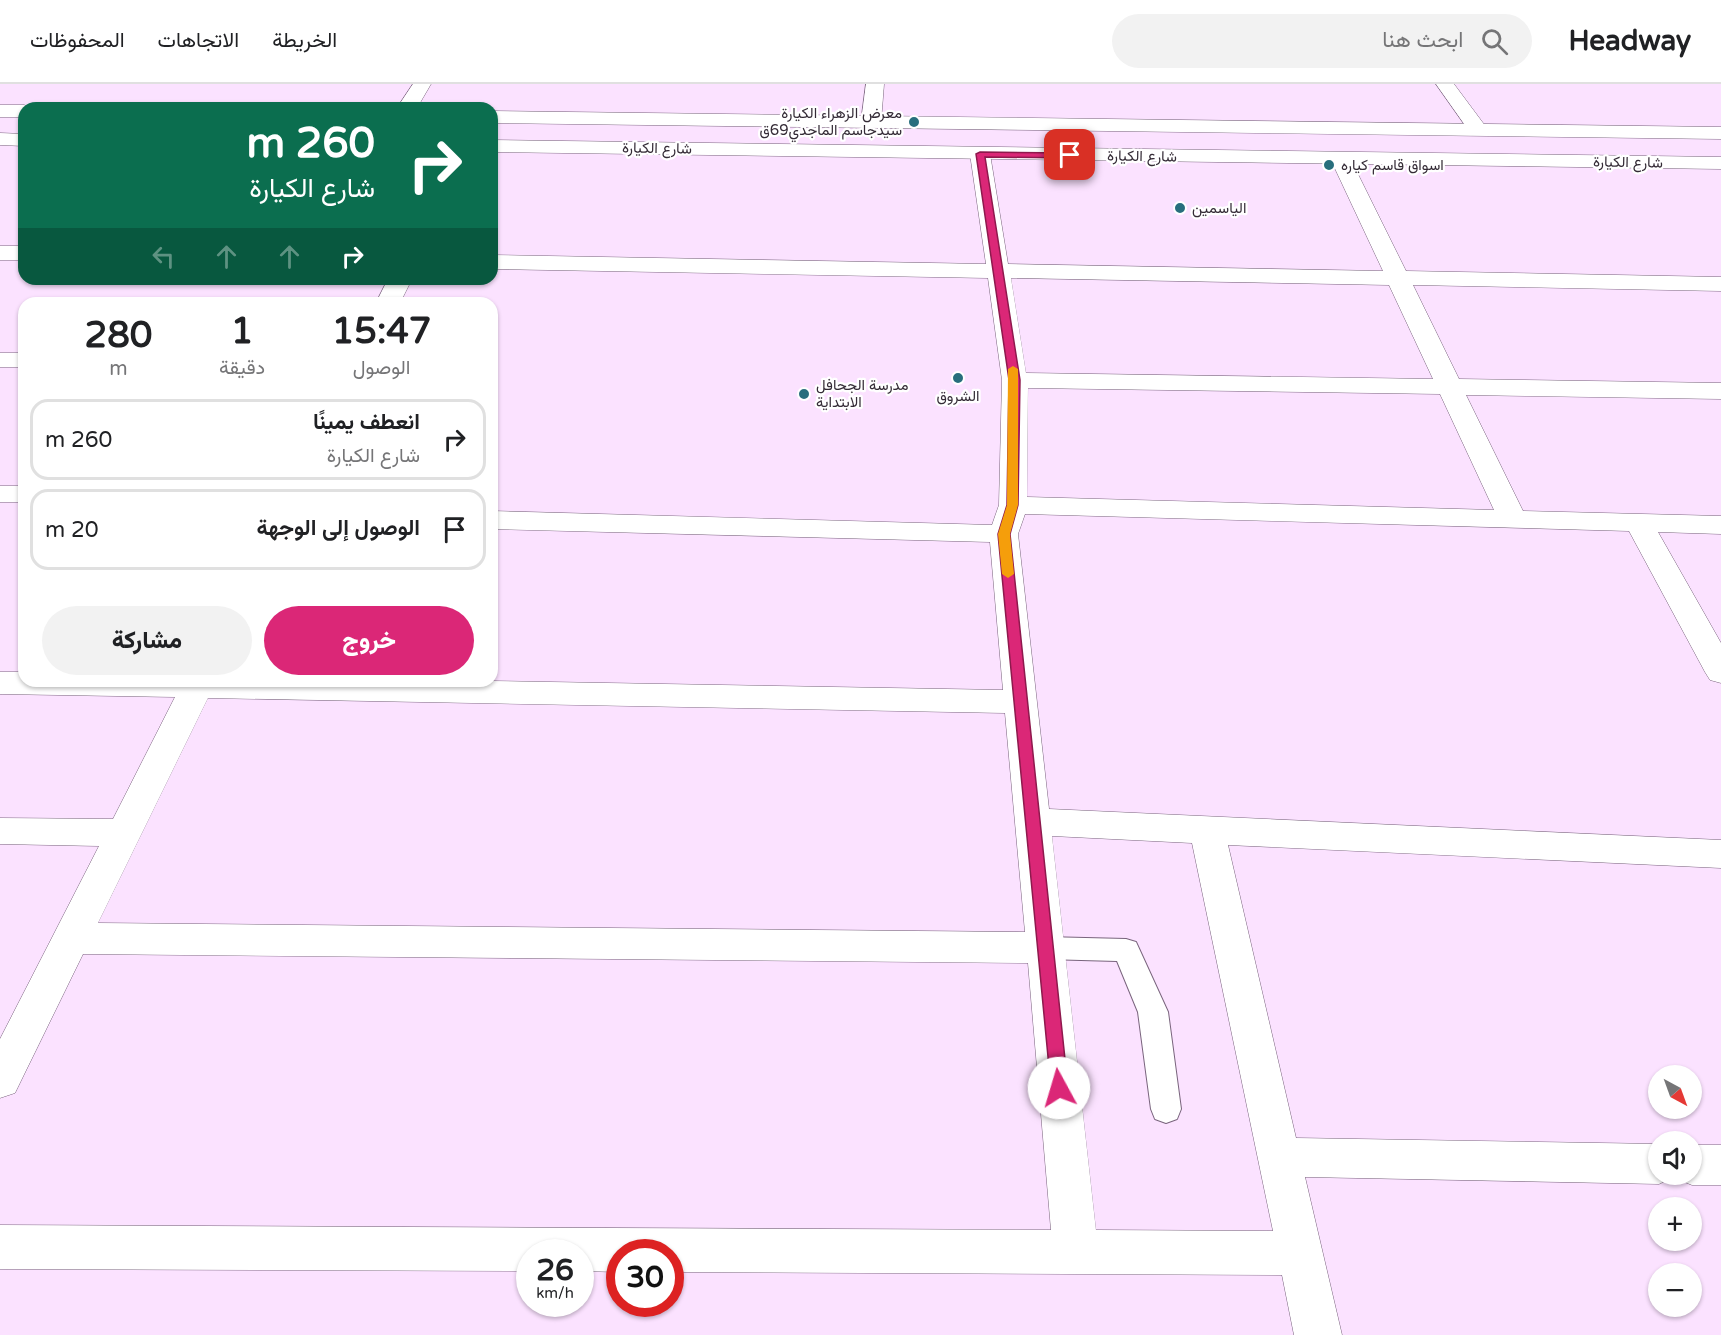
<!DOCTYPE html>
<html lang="ar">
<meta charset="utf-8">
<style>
body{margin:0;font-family:"Varela Round",Vazirmatn,sans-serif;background:#f2f2f2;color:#202124;direction:rtl;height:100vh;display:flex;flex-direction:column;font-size:22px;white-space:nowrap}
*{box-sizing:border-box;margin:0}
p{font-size:20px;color:#757577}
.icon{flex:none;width:33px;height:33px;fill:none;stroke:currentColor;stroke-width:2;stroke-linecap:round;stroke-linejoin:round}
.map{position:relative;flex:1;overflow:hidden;direction:ltr}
.side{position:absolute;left:18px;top:213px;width:480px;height:390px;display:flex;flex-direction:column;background:#fff;border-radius:18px;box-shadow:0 2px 4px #0004;direction:rtl}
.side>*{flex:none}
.hud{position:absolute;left:18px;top:18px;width:480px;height:183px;border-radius:18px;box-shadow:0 2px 4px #0004;direction:rtl;background:#0b6e4f;color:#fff;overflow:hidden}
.needle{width:39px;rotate:139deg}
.buttons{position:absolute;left:1648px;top:981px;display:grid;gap:12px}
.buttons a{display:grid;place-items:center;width:54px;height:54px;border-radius:50%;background:#fff;box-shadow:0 2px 4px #0004;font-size:30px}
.speed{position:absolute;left:516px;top:1155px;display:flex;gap:12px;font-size:30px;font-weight:700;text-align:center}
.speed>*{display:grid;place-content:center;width:78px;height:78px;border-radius:50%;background:#fff;box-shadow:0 2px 4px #0004;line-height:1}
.speed small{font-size:15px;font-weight:400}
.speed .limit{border:9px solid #d22;background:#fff;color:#111}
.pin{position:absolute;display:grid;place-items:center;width:51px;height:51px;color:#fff;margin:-26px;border-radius:12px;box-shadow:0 3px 9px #0006}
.me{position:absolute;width:66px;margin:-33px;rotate:354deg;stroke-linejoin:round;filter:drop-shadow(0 0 4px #0008)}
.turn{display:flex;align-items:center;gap:21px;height:126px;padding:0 24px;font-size:27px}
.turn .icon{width:78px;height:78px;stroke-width:2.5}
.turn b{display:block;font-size:42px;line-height:51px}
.lanes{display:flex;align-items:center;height:57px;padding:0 24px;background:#0003;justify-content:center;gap:30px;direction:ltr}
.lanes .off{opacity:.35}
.eta{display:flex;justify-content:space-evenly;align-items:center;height:102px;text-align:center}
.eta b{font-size:36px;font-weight:800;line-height:42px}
.cta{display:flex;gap:12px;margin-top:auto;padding:12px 24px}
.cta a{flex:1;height:69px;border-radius:36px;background:#db2777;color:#fff;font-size:24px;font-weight:800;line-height:69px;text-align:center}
.cta a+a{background:#f2f2f2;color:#202124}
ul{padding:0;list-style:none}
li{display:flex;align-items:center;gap:18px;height:81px;margin:0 12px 9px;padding:0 12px;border:3px solid #e0e0e0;border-radius:18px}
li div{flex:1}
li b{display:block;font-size:22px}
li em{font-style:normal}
header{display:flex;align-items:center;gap:36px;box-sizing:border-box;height:84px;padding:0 30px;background:#fff;border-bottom:2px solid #e0e0e0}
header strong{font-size:28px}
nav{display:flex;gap:33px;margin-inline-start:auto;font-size:21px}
.search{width:420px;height:54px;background:#f2f2f2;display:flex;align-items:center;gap:15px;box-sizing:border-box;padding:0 21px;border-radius:33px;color:#757577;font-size:22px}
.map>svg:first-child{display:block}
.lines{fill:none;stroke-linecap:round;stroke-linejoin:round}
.lane-casing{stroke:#79647d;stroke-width:2}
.street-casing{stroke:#79647d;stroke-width:1}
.primary-casing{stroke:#79647d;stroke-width:1}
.lane{fill:#fff;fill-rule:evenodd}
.street{fill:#fff;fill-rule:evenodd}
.primary{fill:#fff;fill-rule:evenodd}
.route{fill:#db2777;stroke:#8e194d;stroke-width:1.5}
.slow{fill:#f59e0b}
.poi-dot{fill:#286e7d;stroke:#fff;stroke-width:2}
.labels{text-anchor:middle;stroke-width:4.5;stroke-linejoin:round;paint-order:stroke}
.far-poi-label{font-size:15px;fill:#342b36;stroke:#fff;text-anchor:start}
.far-street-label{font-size:15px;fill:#342b36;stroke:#fff}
</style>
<header>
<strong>Headway</strong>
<div class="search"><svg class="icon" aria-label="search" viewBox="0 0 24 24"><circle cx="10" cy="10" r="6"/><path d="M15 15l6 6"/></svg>ابحث هنا</div>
<nav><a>الخريطة</a><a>الاتجاهات</a><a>المحفوظات</a></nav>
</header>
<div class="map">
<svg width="1721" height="1251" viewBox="0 0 1721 1251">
<rect width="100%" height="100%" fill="#fbe2ff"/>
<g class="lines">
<g class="lane-casing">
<path id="lane" d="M1045,853L1126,855L1136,858L1168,928L1181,1025L1177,1035L1166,1039L1155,1035L1151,1025L1138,928L1117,877L1045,875L1035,872L1031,864L1035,856Z"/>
</g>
<g class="street-casing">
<g id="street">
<path d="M413,0H431L417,24H397Z"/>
<path d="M866,0H884L881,38L878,42H864L861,38Z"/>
<path d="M1436,0H1454L1489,47L1486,51H1472Z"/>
<path d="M980,64L987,66L990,70L1008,180L1383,187L1330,74L1333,70H1347L1350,74L1406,187L1721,193V207L1413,201L1459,295L1721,299V315L1466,311L1523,427L1721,432V450L1658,448L1721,559V599L1710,596L1705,588L1629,447L1025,430L1018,450L1049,725L1721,756V784L1228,761L1296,1054L1659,1060V1090H1692V1061H1721V1101H1692L1677,1095L1675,1092L1659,1100L1305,1093L1342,1251H1294L1282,1191L670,1188V1168H620V1188L580,1187V1168H530V1187L0,1185V1141L1051,1146L1028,879L83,870L15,1009L0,1014V955L99,762L0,760V734L113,735L175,613L0,610V588H24V597H492L1003,606L990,458L492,445V427L992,441L999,421L1002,296L988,194L492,185V171L986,180L970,70L973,66ZM1011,194L1389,201L1433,295L1026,289ZM1028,304L1440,310L1494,426L1027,413ZM208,614L1005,629L1025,848L98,839ZM1052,752L1192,759L1273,1147L1096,1146Z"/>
<rect x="0" y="162" width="24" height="14"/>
<path d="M388,195H412L400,219H376Z"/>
<rect x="0" y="269" width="24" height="14"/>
<rect x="0" y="402" width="24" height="16"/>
</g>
</g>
<g class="primary-casing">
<g id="primary">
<path d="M0,21H24L32,24H24V33H0Z"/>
<path d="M492,27L1721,43V55L492,39Z"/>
<path d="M0,49L24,50V62L0,61Z"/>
<path d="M492,56L1721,73V85L492,68Z"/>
</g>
</g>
<use href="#lane" class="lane"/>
<use href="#street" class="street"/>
<use href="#primary" class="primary"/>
</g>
<path class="route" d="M980,68L1070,69L1074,71L1070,74L985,73L1020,296L1018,421L1010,450L1068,1004L1066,1010L1059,1012L1053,1010L1051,1004L998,450L1007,421L1009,296L976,70Z"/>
<path class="slow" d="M1013,282L1018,285V421L1010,450L1014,490L1008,494L1002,490L998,450L1007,421L1008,285Z"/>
<g class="poi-dot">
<circle cx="914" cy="38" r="6"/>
<circle cx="1329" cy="81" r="6"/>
<circle cx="1180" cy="124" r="6"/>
<circle cx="958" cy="294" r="6"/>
<circle cx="804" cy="310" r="6"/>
</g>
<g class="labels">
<g class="far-poi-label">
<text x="902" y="34" text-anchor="end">معرض الزهراء الكيارة<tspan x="902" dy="17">سيدجاسم الماجدي69ق</tspan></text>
<text x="1341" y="86">اسواق قاسم كياره</text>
<text x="1192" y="129">الياسمين</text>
<text x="816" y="306">مدرسة الجحافل<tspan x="816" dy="17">الابتداية</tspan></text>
<text x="958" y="317" text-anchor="middle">الشروق</text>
</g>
<g class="far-street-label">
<text transform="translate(657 64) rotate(1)" y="5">شارع الكيارة</text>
<text transform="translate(1142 72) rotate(1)" y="5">شارع الكيارة</text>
<text transform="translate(1628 78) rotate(1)" y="5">شارع الكيارة</text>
</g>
</g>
</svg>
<div class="buttons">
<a><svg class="needle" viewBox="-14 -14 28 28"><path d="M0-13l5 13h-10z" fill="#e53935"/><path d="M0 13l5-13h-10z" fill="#757577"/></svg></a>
<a><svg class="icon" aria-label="sound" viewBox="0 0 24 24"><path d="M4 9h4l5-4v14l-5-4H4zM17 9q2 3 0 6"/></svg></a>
<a>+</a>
<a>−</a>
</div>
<div class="speed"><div>26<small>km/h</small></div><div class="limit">30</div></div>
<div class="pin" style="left:1070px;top:71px;background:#d93025"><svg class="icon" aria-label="arrive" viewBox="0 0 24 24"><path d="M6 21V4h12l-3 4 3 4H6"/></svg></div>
<svg class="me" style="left:1059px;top:1004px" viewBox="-20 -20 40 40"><circle r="19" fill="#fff"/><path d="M0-13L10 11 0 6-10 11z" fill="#db2777"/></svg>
<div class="hud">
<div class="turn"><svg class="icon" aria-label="right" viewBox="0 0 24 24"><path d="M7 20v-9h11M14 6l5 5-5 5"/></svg><div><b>260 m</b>شارع الكيارة</div></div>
<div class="lanes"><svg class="icon off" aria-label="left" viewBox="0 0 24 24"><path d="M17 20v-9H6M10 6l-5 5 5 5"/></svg><svg class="icon off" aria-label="ahead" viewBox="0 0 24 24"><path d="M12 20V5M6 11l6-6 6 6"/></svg><svg class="icon off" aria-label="ahead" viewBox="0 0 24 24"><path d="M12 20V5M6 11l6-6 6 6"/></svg><svg class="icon" aria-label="right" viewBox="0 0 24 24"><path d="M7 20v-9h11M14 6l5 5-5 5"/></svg></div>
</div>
<section class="side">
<div class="eta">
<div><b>15:47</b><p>الوصول</p></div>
<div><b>1</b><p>دقيقة</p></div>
<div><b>280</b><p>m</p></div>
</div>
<ul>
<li><svg class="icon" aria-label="right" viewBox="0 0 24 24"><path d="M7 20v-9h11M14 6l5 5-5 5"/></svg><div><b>انعطف يمينًا</b><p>شارع الكيارة</p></div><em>260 m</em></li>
<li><svg class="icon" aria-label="arrive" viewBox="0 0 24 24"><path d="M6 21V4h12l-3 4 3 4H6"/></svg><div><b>الوصول إلى الوجهة</b></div><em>20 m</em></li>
</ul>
<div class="cta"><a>خروج</a><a>مشاركة</a></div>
</section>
</div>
